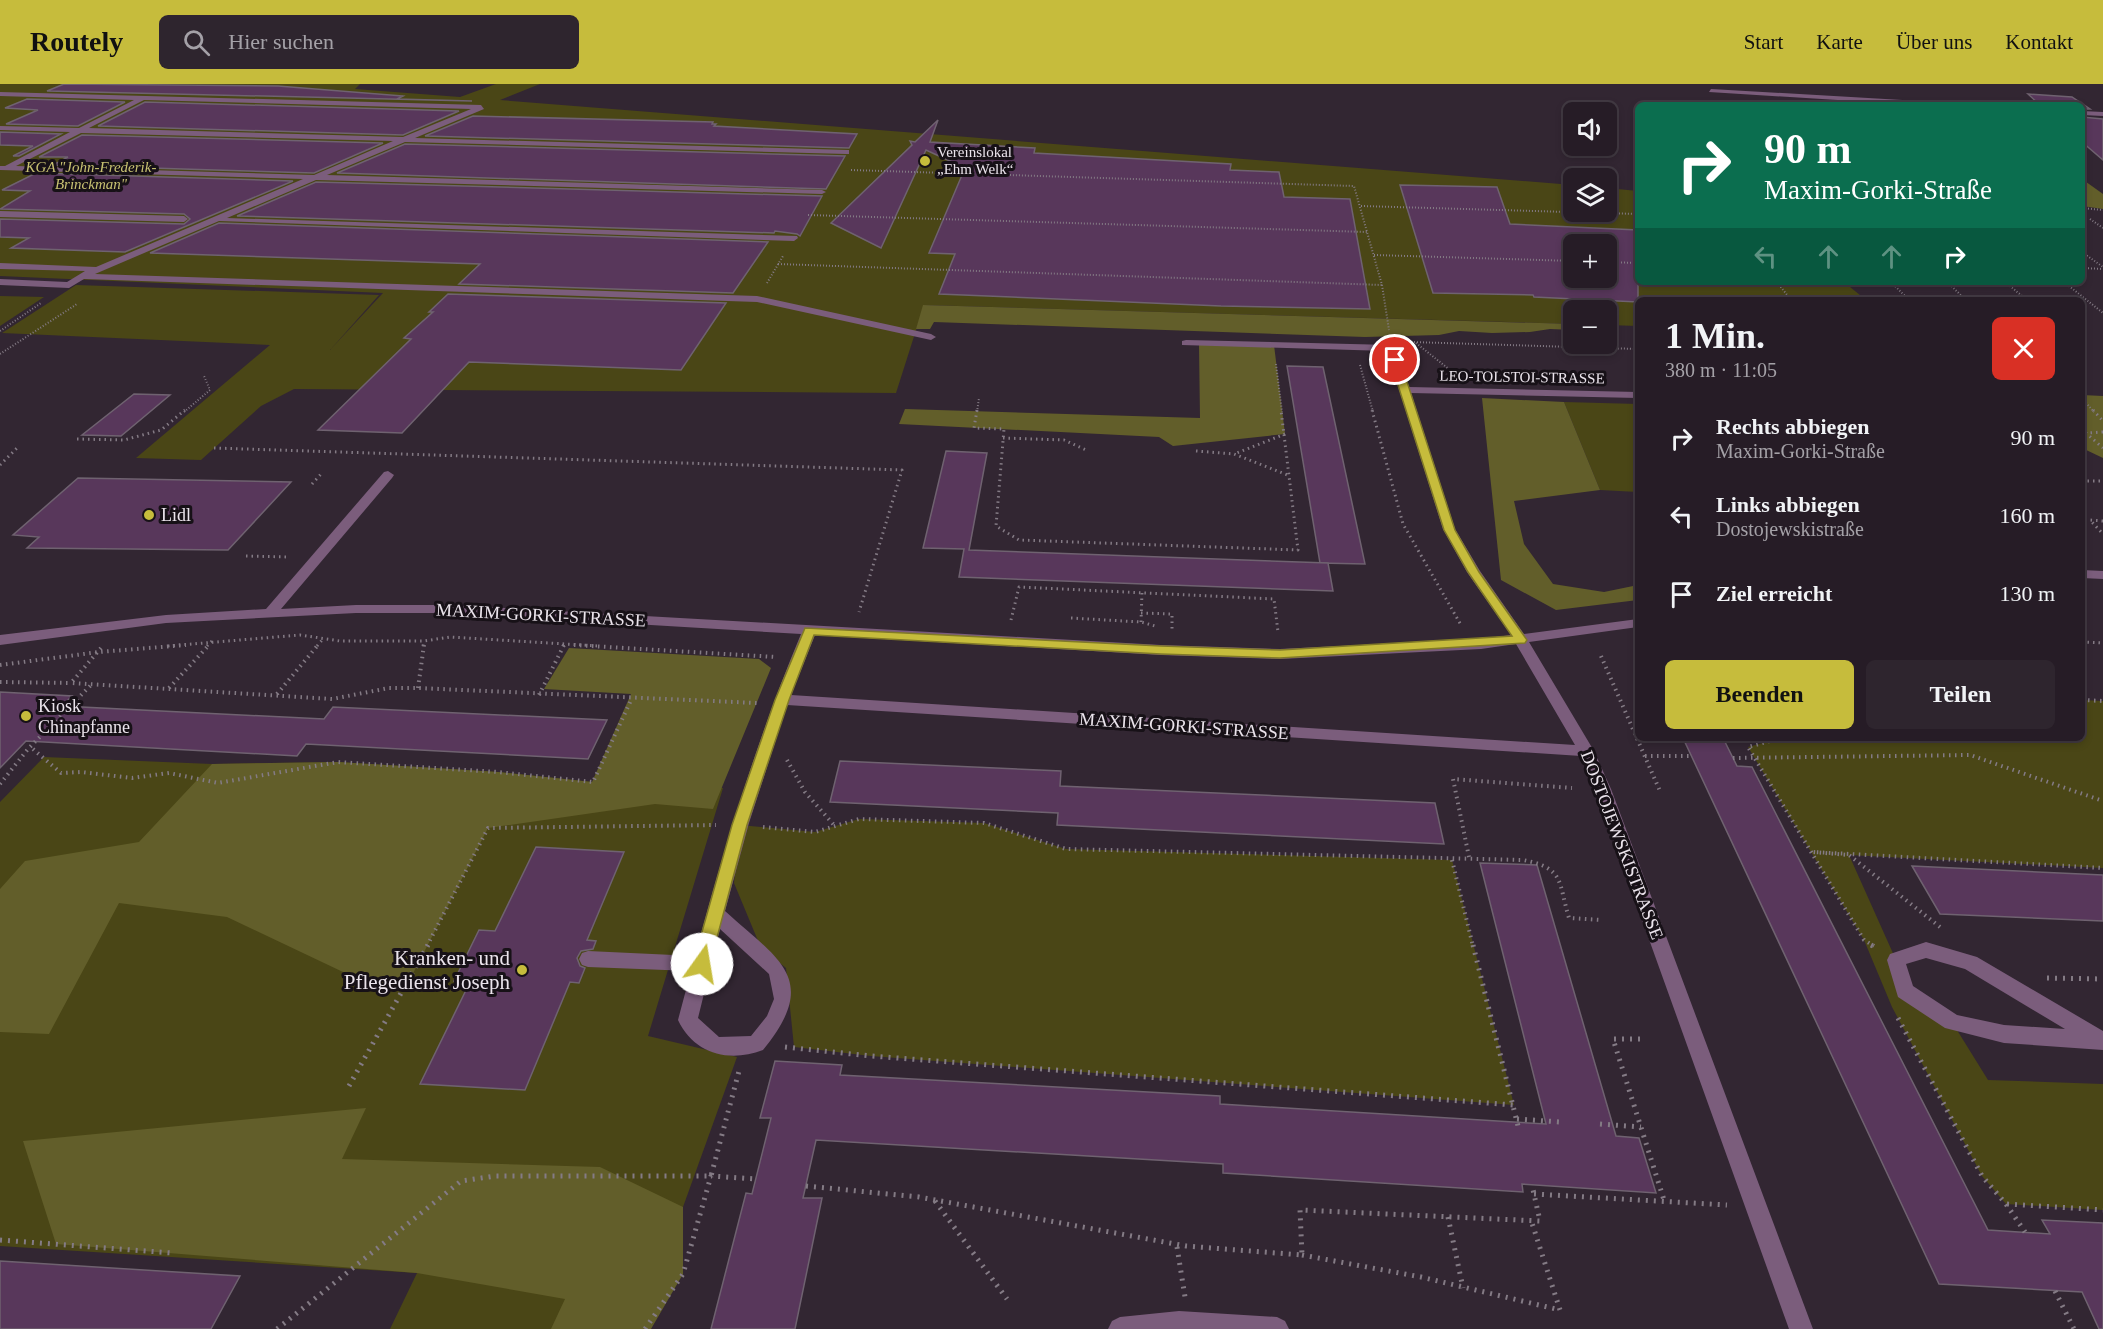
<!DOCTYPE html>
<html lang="de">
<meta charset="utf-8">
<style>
body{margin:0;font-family:Georgia,serif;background:#2e252e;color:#f1f3f6;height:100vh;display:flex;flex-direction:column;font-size:22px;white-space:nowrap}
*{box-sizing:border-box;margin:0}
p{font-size:20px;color:#a4a1a7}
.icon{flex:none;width:33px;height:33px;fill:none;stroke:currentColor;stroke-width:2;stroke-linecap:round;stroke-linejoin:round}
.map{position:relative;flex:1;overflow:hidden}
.sheet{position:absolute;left:1635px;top:213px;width:450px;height:444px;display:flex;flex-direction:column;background:#261c26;border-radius:9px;box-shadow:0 3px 9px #0003,0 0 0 2px #423a43}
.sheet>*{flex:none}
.hud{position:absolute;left:1635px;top:18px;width:450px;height:183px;border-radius:9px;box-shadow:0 3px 9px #0003,0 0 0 2px #423a43;background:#0b6e4f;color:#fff;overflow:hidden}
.buttons{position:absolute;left:1563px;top:18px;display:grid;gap:12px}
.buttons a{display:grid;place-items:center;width:54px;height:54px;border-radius:9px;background:#261c26;box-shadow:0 3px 9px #0003,0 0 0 2px #423a43;font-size:30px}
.pin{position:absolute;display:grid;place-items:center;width:51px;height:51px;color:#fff;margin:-26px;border:3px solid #fff;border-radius:50%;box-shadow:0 2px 6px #0007}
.me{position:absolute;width:66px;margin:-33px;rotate:13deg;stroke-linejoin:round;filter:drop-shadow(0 0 4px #0008)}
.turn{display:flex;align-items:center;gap:21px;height:126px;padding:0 30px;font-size:27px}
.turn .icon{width:78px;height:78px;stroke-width:2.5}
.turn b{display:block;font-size:42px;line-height:51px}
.lanes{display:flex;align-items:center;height:57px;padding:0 30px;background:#0003;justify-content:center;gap:30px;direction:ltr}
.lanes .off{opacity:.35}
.round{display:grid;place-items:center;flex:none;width:63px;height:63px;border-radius:9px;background:#2e252e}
.head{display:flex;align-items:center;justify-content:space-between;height:102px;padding:0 30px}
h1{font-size:36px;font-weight:600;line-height:45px}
.action{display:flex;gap:12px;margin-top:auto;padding:12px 30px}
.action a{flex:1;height:69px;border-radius:9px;background:#c6bc3c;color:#111;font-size:24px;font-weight:600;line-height:69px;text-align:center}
.action a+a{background:#2e252e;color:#f1f3f6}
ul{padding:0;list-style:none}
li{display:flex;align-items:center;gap:18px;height:78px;padding:0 30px}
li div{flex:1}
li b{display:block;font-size:22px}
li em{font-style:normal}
header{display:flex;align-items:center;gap:36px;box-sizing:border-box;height:84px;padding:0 30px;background:#c6bc3c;color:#111}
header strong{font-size:28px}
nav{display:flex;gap:33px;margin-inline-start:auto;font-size:21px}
.search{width:420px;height:54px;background:#2e252e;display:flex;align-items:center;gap:15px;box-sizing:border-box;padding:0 21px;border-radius:9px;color:#a4a1a7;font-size:22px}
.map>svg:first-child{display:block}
.green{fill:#4a4616;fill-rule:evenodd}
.forest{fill:#625e2a}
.building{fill:#58375b;stroke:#6f6270;stroke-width:1.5;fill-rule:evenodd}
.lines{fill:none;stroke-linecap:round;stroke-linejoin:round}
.path-far3{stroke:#847b85;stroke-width:2;stroke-dasharray:1 2;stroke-linecap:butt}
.path-far2{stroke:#847b85;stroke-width:3;stroke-dasharray:1.5 4;stroke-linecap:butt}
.path-far1{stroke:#847b85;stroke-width:4;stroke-dasharray:1.5 4.5;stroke-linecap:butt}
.path{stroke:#847b85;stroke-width:5;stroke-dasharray:2 6;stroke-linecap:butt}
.minor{fill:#7b5d7c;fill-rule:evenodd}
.route{fill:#c6bc3c;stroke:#817a27;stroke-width:1.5}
.poi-dot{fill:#c6bc3c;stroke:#171117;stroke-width:2}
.labels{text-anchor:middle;stroke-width:6;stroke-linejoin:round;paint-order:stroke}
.far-poi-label{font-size:15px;fill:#ebe4ec;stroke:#171117;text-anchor:start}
.far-park-label{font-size:15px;font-style:italic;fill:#c8c272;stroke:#171117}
.far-street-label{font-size:15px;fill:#ebe4ec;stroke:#171117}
.poi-label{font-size:18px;fill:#ebe4ec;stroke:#171117;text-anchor:start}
.street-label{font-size:18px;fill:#ebe4ec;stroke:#171117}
.near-poi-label{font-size:21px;fill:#ebe4ec;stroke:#171117;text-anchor:end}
</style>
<header>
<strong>Routely</strong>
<div class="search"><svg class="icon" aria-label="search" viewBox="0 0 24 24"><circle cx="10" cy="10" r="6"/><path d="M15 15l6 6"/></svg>Hier suchen</div>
<nav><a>Start</a><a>Karte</a><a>Über uns</a><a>Kontakt</a></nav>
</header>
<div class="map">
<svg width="2103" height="1245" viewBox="0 0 2103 1245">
<rect width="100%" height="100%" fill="#322632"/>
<g class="green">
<path d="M0,0H360L355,5L460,13L496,0H540L500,16L1573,101L1574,128H1606L1607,104L1638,107V198H1844L1866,216H1638V242L1607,241L1606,226H1574L1573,240L924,221L896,309L294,305L261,322L201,376L136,374L270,261L2,249L76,201L379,211L330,266L383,209L0,192ZM1574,160H1606V194H1574Z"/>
<path d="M0,212L44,213L0,242Z"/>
<path d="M1564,318L1638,320V408L1600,406Z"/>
<path d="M2082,616L2103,617V784L1849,771L1896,876L1905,907L1952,938L1988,996L2103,1000V1126L2006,1120L1982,1092L1892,923L1864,856L1748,663L1781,654H2082Z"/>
<path d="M44,673L212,680L338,678L498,688L593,698L723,704L648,952L737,973L683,1123L630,1245H390L417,1189L0,1162V718Z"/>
<path d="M859,735L984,739L1066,765L1452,776L1514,1021L871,972L794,963L786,884L761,864L734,799L739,741L815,748Z"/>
</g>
<g class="forest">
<path d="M2082,95L2103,110V125L2082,122Z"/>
<path d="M923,221L1573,240L1574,246L1550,245L1530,248L1492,249L1459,247L1439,251L1365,253L934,238L930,245H916Z"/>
<path d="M1199,259L1274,261L1285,350L1173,362L1159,353L899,340L905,325L1200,334Z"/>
<path d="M2082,311L2103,312V374L2082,364Z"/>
<path d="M1482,314L1564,318L1600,406L1514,417L1524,460L1553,500L1604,508L1638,501V516L1556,526L1501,496Z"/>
<path d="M569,564L759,575L771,584L713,725L655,720L488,744L407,901L362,897L227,833L119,819L49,950L0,948V805L25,777L139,758L212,680L338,678L498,688L592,698L631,610L544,605Z"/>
<path d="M366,1024L342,1075L600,1083L683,1123V1190L651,1245H551L565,1215L417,1189L56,1160L23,1057Z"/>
</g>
<g class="building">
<path d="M64,0L278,2L403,12L397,15L472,17L47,7Z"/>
<path d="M2028,10L2072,13L2090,25H2082V21H2040Z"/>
<path d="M27,15L125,18L78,42L6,40L38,26L5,24Z"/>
<path d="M145,18L459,27L403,51L98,42Z"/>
<path d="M473,32L713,38L712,40H716L714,42L857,50L849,64L425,52Z"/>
<path d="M2082,33L2103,35V76L2082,58Z"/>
<path d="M938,36L930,58L1035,64L1034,69L1231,80L1230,86L1279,88L1284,113L1350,115L1370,225L1221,222L939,210L955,170L929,169L965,84L926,66L881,164L831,139L912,61L910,57L915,58Z"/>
<path d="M0,48L61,50L19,72H13L33,62L0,61Z"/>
<path d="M82,51L383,59L314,89L53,81L68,73H39Z"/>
<path d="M405,60L845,72L826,105L337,89Z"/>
<path d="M36,89L293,97L125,168L11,164L29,154L0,153V135L184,140L190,135L184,130L0,125L30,107L2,106Z"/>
<path d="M316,98L822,112L800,152L797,150L775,147L774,149L237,132Z"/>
<path d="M1400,101L1497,103L1510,140L1638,146V218L1534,213L1533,211L1433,209ZM1574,160H1606V194H1574Z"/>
<path d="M219,139L768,158L733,209L459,200L480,180L150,169Z"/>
<path d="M448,210L726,219L681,286L469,278L402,349L318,346L411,255L404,254L433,228H429Z"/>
<path d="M1287,282L1323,283L1365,480L1320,479Z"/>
<path d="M134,310L170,311L121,352L82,351Z"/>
<path d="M946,367L987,369L969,466L1328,479L1333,507L959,493L964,465L923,464Z"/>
<path d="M78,394L291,398L228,466L27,464L39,453L13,451Z"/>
<path d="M0,608L72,612L62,622L324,635L333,623L607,636L588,675L306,660L297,672L26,657L0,684Z"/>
<path d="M1683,654H1723L1737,682L1752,683L1988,1146L2050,1150L2042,1136L2103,1139V1245H2099L2082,1208L1939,1200Z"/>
<path d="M840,677L1061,687L1060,702L1435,719L1444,760L1057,741L1058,729L830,718Z"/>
<path d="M536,763L624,768L587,856L596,857L593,865L581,867L577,874L580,882L585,884L579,899L570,898L525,1006L420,1000L470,898L454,897L479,846L495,847Z"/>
<path d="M1480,779L1537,781L1616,1052L1639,1054L1656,1109L1522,1100L1523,1108L1223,1089V1080L816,1056L803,1114H822L795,1245H711L746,1109L752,1110L771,1034H760L775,977L842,981L840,991L1220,1012V1020L1546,1040Z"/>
<path d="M1912,782L2103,791V837L1940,830Z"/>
<path d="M0,1177L240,1192L211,1245H0Z"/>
</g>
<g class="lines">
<g class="path-far3">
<path d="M851,86L1354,102L1382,201L1389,246"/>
<path d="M1361,122L1638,130"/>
<path d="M2082,124L2103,126"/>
<path d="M808,131L1367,148"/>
<path d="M2090,135L2103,144"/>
<path d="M2082,168L2103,183"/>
<path d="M1374,171L1574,177"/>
<path d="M1606,178L1638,179"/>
<path d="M778,180L1382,201"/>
<path d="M2082,184L2103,185"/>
<path d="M1777,198L1791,216"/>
<path d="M1891,198L1909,216"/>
<path d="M1947,198L1966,216"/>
<path d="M2005,198L2027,216"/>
<path d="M2064,198L2103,229"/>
<path d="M767,199L783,172"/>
<path d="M0,247L41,219"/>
<path d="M1411,258L1638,265"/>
<path d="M1416,259L1450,286"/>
<path d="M0,270L77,220"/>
<path d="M1276,280L1282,328"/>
<path d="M1360,281L1373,328"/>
<path d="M2082,314L2094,328"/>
<path d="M184,328L210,306L204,292"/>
<path d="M977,328L979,314"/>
</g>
<g class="path-far2">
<path d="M977,326L974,344L1004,345L996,442L1019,456L1298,466L1281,326"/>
<path d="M1372,326L1403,440L1461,541"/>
<path d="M2093,326L2103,337"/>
<path d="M2103,348L2086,349L2103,364"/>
<path d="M1285,350L1234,370L1290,392"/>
<path d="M1003,354L1064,356L1086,366"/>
<path d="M77,355L124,356L161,346L185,326"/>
<path d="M214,364L902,386L859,528"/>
<path d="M1196,367L1234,370"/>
<path d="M0,381L17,364"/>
<path d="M2082,397H2103"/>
<path d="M312,400L322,389"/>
<path d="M2103,437L2090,436L2103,450"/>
<path d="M246,472L290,473"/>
<path d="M1141,529L1172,530V546"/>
<path d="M1071,534L1141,538L1155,542"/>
<path d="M1011,536L1019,503L1274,515L1278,548"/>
<path d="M1141,538L1142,508"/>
<path d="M2082,558L2103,559"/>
<path d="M168,562L300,551L340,557H424L450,553L599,562"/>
<path d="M207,562L212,557"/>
<path d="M317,562L324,554"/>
<path d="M423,562L424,557"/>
<path d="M563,562L565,559"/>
</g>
<g class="path-far1">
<path d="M574,561L776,573"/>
<path d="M101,564L71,599L332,615L389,604H418L757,619"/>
<path d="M1601,572L1660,707"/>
<path d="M0,581L99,568L186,561"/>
<path d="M0,598L71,599"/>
<path d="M169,604L209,561"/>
<path d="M418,604L424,561"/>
<path d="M277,610L318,561"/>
<path d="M539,611L564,561"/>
<path d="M2082,616L2103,617"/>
<path d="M1781,654L1748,663L1864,856L1874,862"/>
<path d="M33,665L61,689L81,688L132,694L169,689L218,699L338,678L498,688L593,698L632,614"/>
<path d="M1645,672H1691"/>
<path d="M1733,674L1970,671L2103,717"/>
<path d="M787,676L805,708L834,741"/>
<path d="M0,700L28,665L92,600"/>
<path d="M763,743L815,748L859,735L984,739L1066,765L1523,776C1565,784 1558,798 1569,834L1601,836"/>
<path d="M1469,773L1453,695L1572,704"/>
<path d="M1452,776L1473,862"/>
<path d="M1940,843L1849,771L1813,768L2103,784"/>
<path d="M427,862L488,744L716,741"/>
</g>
<g class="path">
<path d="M1473,861L1519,1046"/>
<path d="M1871,861L1877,864"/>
<path d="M2047,894L2103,895"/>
<path d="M1898,934L1982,1092L2006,1120L2025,1148"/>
<path d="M1640,955H1613L1664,1116"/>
<path d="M785,963L871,972L1514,1021"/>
<path d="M349,1002L428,861"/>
<path d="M1517,1035L1560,1038"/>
<path d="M1600,1040L1641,1043"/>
<path d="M806,1102L919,1113L1186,1162L1302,1171L1300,1126L1540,1137L1532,1101"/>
<path d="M1534,1110L1727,1121"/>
<path d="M935,1117L1007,1215"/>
<path d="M2007,1120L2103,1126"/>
<path d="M1448,1133L1463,1204"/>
<path d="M0,1156L172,1169"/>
<path d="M1177,1163L1185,1213"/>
<path d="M1302,1171L1421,1193L1560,1226L1531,1136"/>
<path d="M2055,1207L2074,1245"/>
<path d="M277,1245L461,1097L495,1092H711L739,987"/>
<path d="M645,1245L683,1190L711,1092L756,1095"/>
</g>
<g class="minor">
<path d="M1711,5L1954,19L1958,21H1917L1709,8Z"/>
<path d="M0,8L481,21L484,25L415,54L849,66V70H846L405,58L327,91L822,106L826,108L822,110L316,96L227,134L797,152L798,154L794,157L219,137L95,190L757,212L931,250L936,253L931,256L757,218L84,195L69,204L0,201V195L67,198L85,187L0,185V179L96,183L303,95L0,86V82H5L70,48L0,46V42L79,44L134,16L0,12ZM144,16L471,25L403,53L89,44ZM81,49L393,57L314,91L16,82Z"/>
<path d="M2082,27L2103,28V32L2082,31Z"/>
<path d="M0,127L184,132L188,135L184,138L0,133Z"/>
<path d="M1186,256L1391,261L1396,264L1409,303L1638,308V314L1411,309L1455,445L1480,487L1524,550L1638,535V543L1529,558L1594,667L1611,705L1813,1245H1789L1595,705L1581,672L787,621L749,739L725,827C779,876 821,895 763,966C729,979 694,970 678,936L691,887L588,883L582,881L579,875L582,869L588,867L695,872C724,764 757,655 801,550L451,529H356L166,539L0,561V551L166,531L266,525L384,388L388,387L394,391L392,394L281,525L356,521H451L1161,561L1280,565L1481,555L1511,551L1467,488L1443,445L1387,267L1182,261V257ZM815,551L1161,571L1280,575L1481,565L1516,560L1575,661L791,611ZM720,845L769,890L774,915L767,932L751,952L719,953L698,934Z"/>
<path d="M2082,486L2103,487V495L2082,494Z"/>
<path d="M1926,858L1977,873L2103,947V966L2004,959L1945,944L1898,913L1887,876L1890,870ZM1926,874L1965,885L2065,945L2004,941L1957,931L1913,902L1906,880Z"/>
<path d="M1179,1227L1277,1233L1285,1237L1289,1245H1108L1112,1237L1120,1233Z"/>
</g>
</g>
<path class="route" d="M1395,273L1400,276L1455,446L1479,488L1527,556L1525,559L1280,574L1161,570L814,551L789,616L747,741L710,880L708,885L702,887L696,885L693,880L732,741L775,616L805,544L1161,562L1280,566L1512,552L1468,488L1444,446L1390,276Z"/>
<g class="poi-dot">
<circle cx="925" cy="77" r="6"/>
<circle cx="149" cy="431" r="6"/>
<circle cx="26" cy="632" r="6"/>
<circle cx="522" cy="886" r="6"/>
</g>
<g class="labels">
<g class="far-poi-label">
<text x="937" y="73">Vereinslokal<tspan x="937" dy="17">„Ehm Welk“</tspan></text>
</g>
<g class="far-park-label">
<text x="91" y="88">KGA "John-Frederik-<tspan x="91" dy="17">Brinckman"</tspan></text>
</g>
<g class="far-street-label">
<text transform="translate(1522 293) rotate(1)" y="5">LEO-TOLSTOI-STRASSE</text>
</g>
<g class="poi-label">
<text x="161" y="437">Lidl</text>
<text x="38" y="628">Kiosk<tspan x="38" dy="21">Chinapfanne</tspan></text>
</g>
<g class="street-label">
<text transform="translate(541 531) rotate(3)" y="6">MAXIM-GORKI-STRASSE</text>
<text transform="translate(1184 642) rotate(4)" y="6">MAXIM-GORKI-STRASSE</text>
<text transform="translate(1622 761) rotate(69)" y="6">DOSTOJEWSKISTRASSE</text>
</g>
<g class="near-poi-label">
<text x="510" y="881">Kranken- und<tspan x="510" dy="24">Pflegedienst Joseph</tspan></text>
</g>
</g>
</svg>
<div class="buttons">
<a><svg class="icon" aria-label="sound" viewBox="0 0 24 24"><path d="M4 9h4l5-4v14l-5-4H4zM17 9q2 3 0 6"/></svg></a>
<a><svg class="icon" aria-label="layers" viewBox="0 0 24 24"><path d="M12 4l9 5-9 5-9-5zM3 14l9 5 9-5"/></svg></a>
<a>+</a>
<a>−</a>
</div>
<div class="pin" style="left:1395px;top:276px;background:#d93025"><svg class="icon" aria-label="arrive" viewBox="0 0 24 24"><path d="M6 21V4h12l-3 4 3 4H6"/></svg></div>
<svg class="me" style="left:702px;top:880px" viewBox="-20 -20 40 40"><circle r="19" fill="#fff"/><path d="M0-13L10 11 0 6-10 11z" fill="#c6bc3c"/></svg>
<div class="hud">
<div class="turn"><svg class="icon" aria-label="right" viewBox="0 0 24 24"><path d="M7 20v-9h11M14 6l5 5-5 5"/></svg><div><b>90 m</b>Maxim-Gorki-Straße</div></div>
<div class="lanes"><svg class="icon off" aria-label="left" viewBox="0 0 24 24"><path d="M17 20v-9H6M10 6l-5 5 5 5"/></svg><svg class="icon off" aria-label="ahead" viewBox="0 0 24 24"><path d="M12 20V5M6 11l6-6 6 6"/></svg><svg class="icon off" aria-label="ahead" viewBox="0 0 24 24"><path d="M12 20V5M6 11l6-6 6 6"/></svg><svg class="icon" aria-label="right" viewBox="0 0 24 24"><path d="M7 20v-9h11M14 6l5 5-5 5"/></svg></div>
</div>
<section class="sheet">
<div class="head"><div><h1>1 Min.</h1><p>380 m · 11:05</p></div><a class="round" style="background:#d93025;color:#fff"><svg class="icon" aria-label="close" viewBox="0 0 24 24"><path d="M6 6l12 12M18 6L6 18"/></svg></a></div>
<ul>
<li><svg class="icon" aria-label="right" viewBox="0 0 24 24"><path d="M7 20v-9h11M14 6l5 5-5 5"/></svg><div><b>Rechts abbiegen</b><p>Maxim-Gorki-Straße</p></div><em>90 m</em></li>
<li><svg class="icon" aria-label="left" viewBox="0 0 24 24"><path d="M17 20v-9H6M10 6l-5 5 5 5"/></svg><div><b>Links abbiegen</b><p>Dostojewskistraße</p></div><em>160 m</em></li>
<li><svg class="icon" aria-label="arrive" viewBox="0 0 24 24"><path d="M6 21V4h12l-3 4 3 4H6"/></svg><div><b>Ziel erreicht</b></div><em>130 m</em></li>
</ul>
<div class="action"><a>Beenden</a><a>Teilen</a></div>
</section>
</div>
